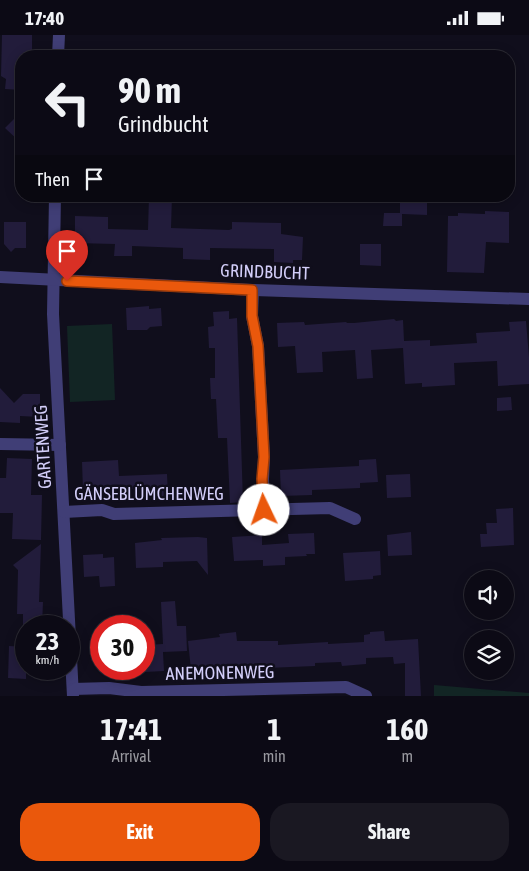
<!DOCTYPE html>
<meta charset="utf-8">
<style>
body{margin:0;font-family:"Asap Condensed",sans-serif;background:#1a1822;color:#f1f3f6;height:100vh;display:flex;flex-direction:column;font-size:19px;white-space:nowrap}
*{box-sizing:border-box;margin:0}
p{font-size:16px;color:#9a9aa0}
.icon{flex:none;width:28px;height:28px;fill:none;stroke:currentColor;stroke-width:2;stroke-linecap:round;stroke-linejoin:round}
.map{position:relative;height:661px;overflow:hidden}
.panel{display:flex;flex-direction:column;background:#0c0a15;flex:1}
.panel>*{flex:none}
.banner{position:absolute;left:15px;top:15px;width:500px;height:152px;border-radius:20px;box-shadow:0 2px 12px #0003,0 0 0 1px #2c2b34;background:#0c0a15;color:#f1f3f6;overflow:hidden}
.controls{position:absolute;left:464px;top:535px;display:grid;gap:10px}
.controls a{display:grid;place-items:center;width:50px;height:50px;border-radius:50%;background:#0c0a15;box-shadow:0 2px 12px #0003,0 0 0 1px #2c2b34;font-size:25px}
.speed{position:absolute;left:15px;top:580px;display:flex;gap:10px;font-size:25px;font-weight:700;text-align:center}
.speed>*{display:grid;place-content:center;width:65px;height:65px;border-radius:50%;background:#0c0a15;box-shadow:0 2px 12px #0003,0 0 0 1px #2c2b34;line-height:1}
.speed small{font-size:12px;font-weight:400}
.speed .limit{border:8px solid #d22;background:#fff;color:#111}
.pin{position:absolute;display:grid;place-items:center;width:42px;height:42px;color:#fff;margin:-51px -21px;border-radius:50% 50% 50% 0;rotate:-45deg;box-shadow:0 0 5px #0007}
.pin .icon{rotate:45deg}
.me{position:absolute;width:55px;margin:-28px;rotate:357deg;stroke-linejoin:round;filter:drop-shadow(0 0 4px #0008)}
.turn{display:flex;align-items:center;gap:18px;height:105px;padding:0 20px;font-size:22px}
.turn .icon{width:65px;height:65px;stroke-width:2.5}
.turn b{display:block;font-size:35px;line-height:42px}
.then{display:flex;align-items:center;height:48px;padding:0 20px;background:#0003;gap:10px;font-size:19px}
.eta{display:flex;justify-content:space-evenly;align-items:center;height:85px;text-align:center}
.eta b{font-size:30px;font-weight:700;line-height:35px}
.cta{display:flex;gap:10px;margin-top:auto;padding:10px 20px}
.cta a{flex:1;height:58px;border-radius:20px;background:#ea580c;color:#fff;font-size:20px;font-weight:700;line-height:58px;text-align:center}
.cta a+a{background:#1a1822;color:#f1f3f6}
.status{display:flex;justify-content:space-between;align-items:center;height:35px;padding:0 25px;background:#0c0a15;direction:ltr}
.status svg{height:14px;fill:currentColor}
.map>svg:first-child{display:block}
.green{fill:#122524}
.building{fill:#221c3b}
.lines{fill:none;stroke-linecap:round;stroke-linejoin:round}
.minor{stroke:#403e76;stroke-width:12}
.route-casing{stroke:#983908;stroke-width:12}
.route{stroke:#ea580c;stroke-width:9}
.labels{text-anchor:middle;stroke-width:5;stroke-linejoin:round;paint-order:stroke}
.street-label{font-size:18px;fill:#d3cef9;stroke:#100e1c}
</style>
<div class="status"><b>17:40</b><svg viewBox="0 0 49 12"><path d="M0 12V9h3v3zM5 12V6h3v6zM10 12V3h3v9zM15 12V0h3v12zM26 1h20v11H26zM47 4h2v5h-2z"/></svg></div>
<div class="map">
<svg width="529" height="661" viewBox="0 0 529 661">
<rect width="100%" height="100%" fill="#100e1c"/>
<g class="green">
<path d="M112,289L115,365L70,367L67,291Z"/>
<path d="M434,650L529,658V661H434Z"/>
</g>
<g class="building">
<path d="M2,0H32V21H21V55L5,54L6,44L1,41Z"/>
<path d="M21,77V108L5,93Z"/>
<path d="M149,161H172L171,193L229,195L232,194V187L281,188V199L303,202L302,225H293V228L274,227V214L210,213V225L183,224V213L132,211V221H114L115,209L75,208V181L108,182V194L148,195Z"/>
<path d="M400,161H427V180L402,179V191H383L384,178H400Z"/>
<path d="M485,176L509,177V208L486,207L484,238L447,237L448,181H458V178L485,179Z"/>
<path d="M4,187H26V213H15L11,217L4,209Z"/>
<path d="M360,209H381V231L360,230Z"/>
<path d="M149,271V274L161,273L162,291L150,292L147,295H127L126,273Z"/>
<path d="M229,276V284L237,283L243,467L230,468L227,403H218L216,364H211L210,343H215V313H209L208,292L214,291L213,277Z"/>
<path d="M394,284L396,286L403,285L404,306L430,305V311L477,308L476,298L510,296L509,287L526,286L529,322V349L498,351L497,326L454,328L455,350L422,352V348L405,349L403,313L371,315L373,343L357,344L355,315L322,317L323,337L297,338L295,311L278,312L277,288L304,287L305,290L346,287L347,288H354Z"/>
<path d="M0,353L14,368L23,359H40V382L20,381V388L0,387Z"/>
<path d="M511,362L512,375L497,376V363Z"/>
<path d="M7,423L32,424L31,460H42L41,505L12,504L13,478H0V443H6Z"/>
<path d="M376,424L378,447L360,448V453L312,455V460L281,461L280,435L359,431V425Z"/>
<path d="M118,425L119,441L167,439L168,461L135,463L134,454L83,456L82,427Z"/>
<path d="M410,439L411,462L387,463L386,440Z"/>
<path d="M513,473L514,510L481,512L480,499H487L486,488H497L496,474Z"/>
<path d="M411,497L412,520L388,521L387,500Z"/>
<path d="M314,498L315,519H306L307,521L285,522V530L263,531V525L234,526L232,502L262,500V510L289,508L288,499Z"/>
<path d="M198,502L207,503L208,540L197,526L163,527V532L136,533L135,508L162,505L161,503Z"/>
<path d="M41,509L39,567H43L42,591H23V579H17L18,535L13,530Z"/>
<path d="M380,516L381,540L373,541V544L345,546L343,518Z"/>
<path d="M103,519V523L114,522L115,551L100,552L99,541L84,542L83,520Z"/>
<path d="M175,566L177,591H186L187,616L163,617L164,636L145,637V610L163,609L161,567Z"/>
<path d="M384,596L385,606L418,604L421,661H405V628L394,629L393,622L366,623V629L342,631L341,627L315,628V631L244,634L243,630L191,635L188,606L220,602L219,599L236,597L237,606H278V610L328,607V609L364,607V600L370,599V597Z"/>
<path d="M9,611L26,612V644L8,643Z"/>
</g>
<g class="lines">
<g class="minor">
<path d="M58,21L59,0"/>
<path d="M55,161L53,279L73,661"/>
<path d="M0,242L253,255L529,264"/>
<path d="M253,255L252,281L258,311L264,422L263,444L264,475"/>
<path d="M0,409L60,410"/>
<path d="M64,477L102,475L114,479L330,473L355,484"/>
<path d="M73,654L109,653L141,657L346,652L366,661"/>
</g>
</g>
<g class="lines">
<g class="route-casing">
<path id="route" d="M67,246L252,255V281L258,311L264,422L262,444L264,475"/>
</g>
<use href="#route" class="route"/>
</g>
<g class="labels">
<g class="street-label">
<text transform="translate(265 237) rotate(2)" y="6">GRINDBUCHT</text>
<text transform="translate(43 412) rotate(-93)" y="6">GARTENWEG</text>
<text x="149" y="465">GÄNSEBLÜMCHENWEG</text>
<text transform="translate(220 638) rotate(-1)" y="6">ANEMONENWEG</text>
</g>
</g>
</svg>
<div class="controls">
<a><svg class="icon" aria-label="sound" viewBox="0 0 24 24"><path d="M4 9h4l5-4v14l-5-4H4zM17 9q2 3 0 6"/></svg></a>
<a><svg class="icon" aria-label="layers" viewBox="0 0 24 24"><path d="M12 4l9 5-9 5-9-5zM3 14l9 5 9-5"/></svg></a>
</div>
<div class="speed"><div>23<small>km/h</small></div><div class="limit">30</div></div>
<div class="pin" style="left:67px;top:246px;background:#d93025"><svg class="icon" aria-label="arrive" viewBox="0 0 24 24"><path d="M6 21V4h12l-3 4 3 4H6"/></svg></div>
<svg class="me" style="left:264px;top:475px" viewBox="-20 -20 40 40"><circle r="19" fill="#fff"/><path d="M0-13L10 11 0 6-10 11z" fill="#ea580c"/></svg>
<div class="banner">
<div class="turn"><svg class="icon" aria-label="left" viewBox="0 0 24 24"><path d="M17 20v-9H6M10 6l-5 5 5 5"/></svg><div><b>90 m</b>Grindbucht</div></div>
<div class="then">Then<svg class="icon" aria-label="arrive" viewBox="0 0 24 24"><path d="M6 21V4h12l-3 4 3 4H6"/></svg></div>
</div>
</div>
<section class="panel">
<div class="eta">
<div><b>17:41</b><p>Arrival</p></div>
<div><b>1</b><p>min</p></div>
<div><b>160</b><p>m</p></div>
</div>
<div class="cta"><a>Exit</a><a>Share</a></div>
</section>
